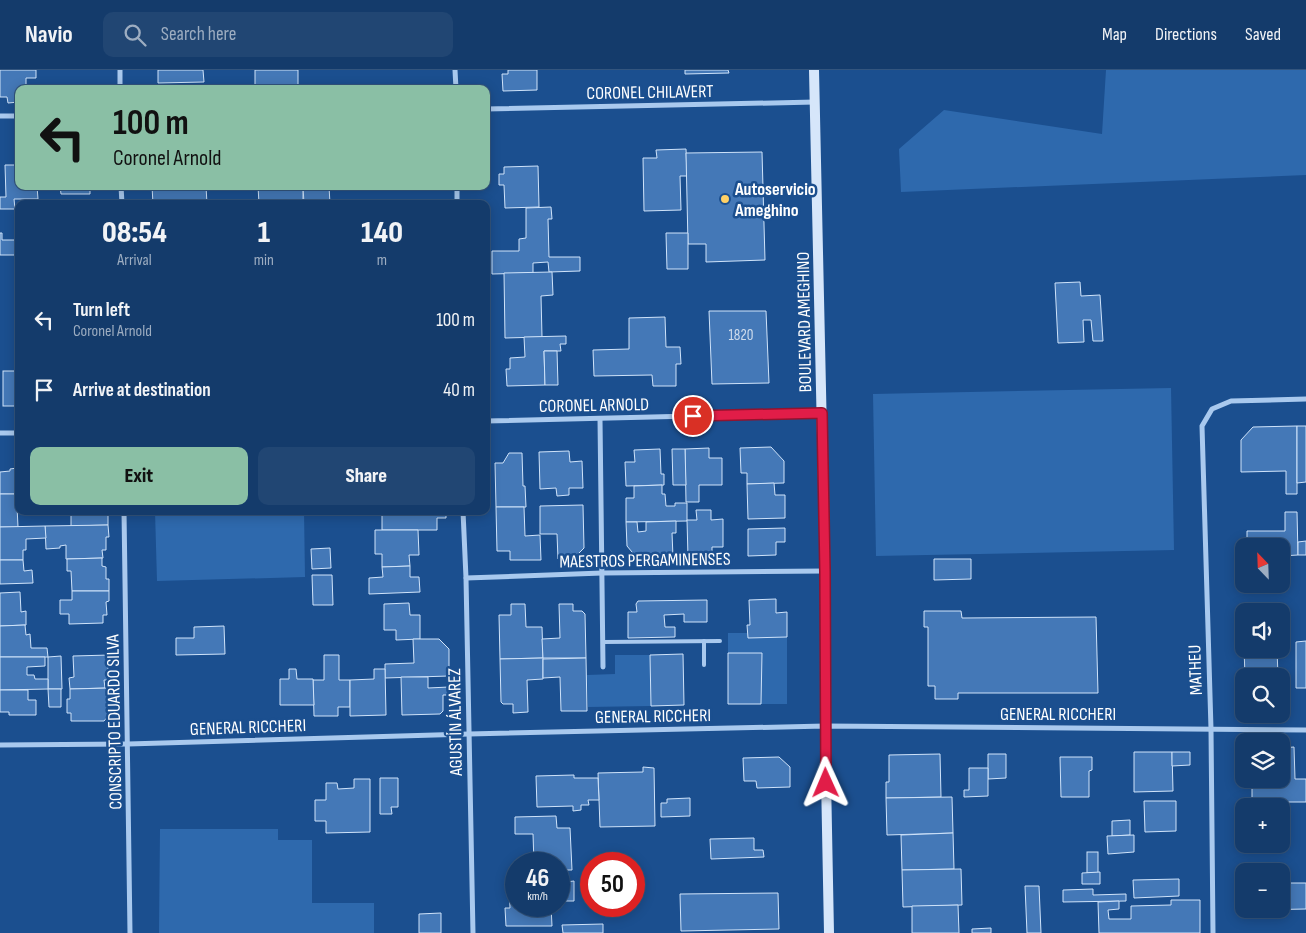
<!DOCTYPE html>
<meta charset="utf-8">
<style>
body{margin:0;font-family:"Sofia Sans Condensed",sans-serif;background:#214673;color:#f1f3f6;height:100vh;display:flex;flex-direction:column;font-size:19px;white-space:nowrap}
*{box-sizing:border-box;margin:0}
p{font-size:16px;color:#9dadc1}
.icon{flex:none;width:28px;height:28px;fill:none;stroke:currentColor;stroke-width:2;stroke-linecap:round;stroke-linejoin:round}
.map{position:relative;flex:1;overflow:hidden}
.drawer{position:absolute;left:15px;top:130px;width:475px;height:315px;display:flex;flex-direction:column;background:#143b6b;border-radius:10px;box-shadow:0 2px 12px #0003,0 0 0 1px #33557e}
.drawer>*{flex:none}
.top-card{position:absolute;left:15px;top:15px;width:475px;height:105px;border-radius:10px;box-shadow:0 2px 12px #0003,0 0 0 1px #33557e;background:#8abfa5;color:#111;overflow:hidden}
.needle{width:32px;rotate:337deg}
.buttons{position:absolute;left:1235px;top:468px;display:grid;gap:10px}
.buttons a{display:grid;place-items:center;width:55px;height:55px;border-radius:10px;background:#143b6b;box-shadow:0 2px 12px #0003,0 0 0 1px #33557e;font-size:25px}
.speed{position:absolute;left:505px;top:782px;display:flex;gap:10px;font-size:25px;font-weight:700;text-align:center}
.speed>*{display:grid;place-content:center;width:65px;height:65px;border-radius:50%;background:#143b6b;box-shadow:0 2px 12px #0003,0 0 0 1px #33557e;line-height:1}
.speed small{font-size:12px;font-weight:400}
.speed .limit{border:8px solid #d22;background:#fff;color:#111}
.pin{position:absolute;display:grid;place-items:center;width:42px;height:42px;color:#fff;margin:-21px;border:2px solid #fff;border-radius:50%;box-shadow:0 1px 5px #0007}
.me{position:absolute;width:55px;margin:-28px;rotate:359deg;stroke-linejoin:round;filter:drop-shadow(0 0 4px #0008)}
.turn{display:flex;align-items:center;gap:18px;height:105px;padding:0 15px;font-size:22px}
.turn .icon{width:65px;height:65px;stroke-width:2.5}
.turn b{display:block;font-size:35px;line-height:42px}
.eta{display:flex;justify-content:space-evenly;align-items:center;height:85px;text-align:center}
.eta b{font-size:30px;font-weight:800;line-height:35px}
.button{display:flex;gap:10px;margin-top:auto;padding:10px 15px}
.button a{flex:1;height:58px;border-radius:10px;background:#8abfa5;color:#111;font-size:20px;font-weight:800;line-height:58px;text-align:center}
.button a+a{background:#214673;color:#f1f3f6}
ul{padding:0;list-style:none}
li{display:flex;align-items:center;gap:15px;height:70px;padding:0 15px}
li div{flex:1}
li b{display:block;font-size:19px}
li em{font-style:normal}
header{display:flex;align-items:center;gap:30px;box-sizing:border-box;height:70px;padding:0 25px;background:#143b6b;border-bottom:1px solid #33557e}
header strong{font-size:24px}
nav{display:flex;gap:28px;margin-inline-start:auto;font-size:18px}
.search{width:350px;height:45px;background:#214673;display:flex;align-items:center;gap:12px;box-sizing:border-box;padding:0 18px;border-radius:10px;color:#9dadc1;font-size:19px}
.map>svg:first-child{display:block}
.green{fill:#2e69ad}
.building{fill:#4478b7;stroke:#cfe3fa}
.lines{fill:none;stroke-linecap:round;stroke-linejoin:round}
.service{stroke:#a9c9ee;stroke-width:4}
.minor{stroke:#a9c9ee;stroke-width:5}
.secondary{stroke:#d6e6fa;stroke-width:10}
.route-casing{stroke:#92132f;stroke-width:12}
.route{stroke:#e11d48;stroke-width:9}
.poi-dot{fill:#ffd166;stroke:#1b4f8f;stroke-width:2}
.labels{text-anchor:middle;stroke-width:5;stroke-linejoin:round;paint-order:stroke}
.number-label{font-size:15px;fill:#d0dded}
.street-label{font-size:18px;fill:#fff;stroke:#1b4f8f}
.poi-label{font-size:18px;font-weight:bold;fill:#fff;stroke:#1b4f8f;text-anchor:start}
</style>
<header>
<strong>Navio</strong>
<div class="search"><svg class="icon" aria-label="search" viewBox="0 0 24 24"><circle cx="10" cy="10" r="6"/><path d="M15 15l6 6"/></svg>Search here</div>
<nav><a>Map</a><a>Directions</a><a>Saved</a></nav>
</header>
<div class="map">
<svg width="1306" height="863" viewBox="0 0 1306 863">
<rect width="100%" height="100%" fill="#1b4f8f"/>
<g class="green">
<path d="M1106,0H1306V105L901,122L899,79L944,40L1102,64Z"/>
<path d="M1171,318L1174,480L876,486L873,324Z"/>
<path d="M155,441H304L305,507L157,511Z"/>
<path d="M728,563H787V634H761L762,583H728Z"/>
<path d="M615,585H650L651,636L588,637L587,605L615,604Z"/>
<path d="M160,759H278V770H312V833H374V863H159Z"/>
</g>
<g class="building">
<path d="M0,0H36V8H26V19H19V32L8,33L7,27H0Z"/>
<path d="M158,0H203L204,12L158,13Z"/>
<path d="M255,0H298V15L255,16Z"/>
<path d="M508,0H537V20L503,21L502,4H508Z"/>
<path d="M685,0H728L729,3L685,4Z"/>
<path d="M686,79L687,106H680L681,140L644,141L643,88H657L656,80Z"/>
<path d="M762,82L765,190L706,192V174H688L686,83Z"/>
<path d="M5,95H19V116H37L38,129H14L15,139H0V127H6Z"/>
<path d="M538,96L539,137L505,138L504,115H499V104H504V97Z"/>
<path d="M60,116H90V124H61Z"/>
<path d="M152,116H206L207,134H153Z"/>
<path d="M258,116H303V134H259Z"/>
<path d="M303,116H329L330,134H304Z"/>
<path d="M551,137L552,149H548L549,187H580V201L549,202L548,192L533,193V203L492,204V181H519V169L526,168V138Z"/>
<path d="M0,163H2V170H17V185H0Z"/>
<path d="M666,163H688V199H667Z"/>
<path d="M552,202L553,225L541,226L542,267L505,268L504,203Z"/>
<path d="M1080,212L1081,226L1100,225L1103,271H1093L1091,250H1083L1084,272L1058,273L1055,213Z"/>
<rect x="15" y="238" width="4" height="18"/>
<path d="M709,241H766L769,313L712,314Z"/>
<path d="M665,247L666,277H680L681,294H676V316H653L652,305L594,306L593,280L629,279V248Z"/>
<path d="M566,266V274H560L561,281H544L545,315L507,316L506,299H510V288L525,287L524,267Z"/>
<path d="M544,281H557L558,315H545Z"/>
<rect x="3" y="301" width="16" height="35"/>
<path d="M1297,356V424H1286V401L1241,402V370L1253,357Z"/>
<path d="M1297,356H1306V412L1297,413Z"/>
<path d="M771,377L784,391V413L747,414V403H741L740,378Z"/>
<path d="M709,378V388H722V415H699V432H686L685,379Z"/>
<path d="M660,379L661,404H664V415L626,416L625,392H635L634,380Z"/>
<path d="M672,379H685L686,415H673Z"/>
<path d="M569,381L570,392L582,391L583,418H569V425L557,426L556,418L540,419L539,382Z"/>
<path d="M509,383H522L523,416H525L526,437H496L495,393H503Z"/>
<path d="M17,398L19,424H0V402L10,401V399Z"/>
<path d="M774,413L775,425H785V448L748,449L747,414Z"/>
<path d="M662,415V424H665L666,436H675V433H687V451L626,452V428H634V416Z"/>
<path d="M0,424H19V436H17L18,457H0Z"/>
<path d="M583,435L584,478L573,489H558L557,464H540V436Z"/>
<path d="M496,437H524L525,466L540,465L541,490H510V481H497Z"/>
<path d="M696,440H711V450L723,449V477H712V486L688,487L687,450H697Z"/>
<path d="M71,441H108V455L71,456Z"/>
<path d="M398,441H446V448H437V460H382V444L398,443Z"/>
<path d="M1285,442H1297L1298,485L1281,486V476H1244L1243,486V472H1247V461H1285Z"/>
<path d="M676,451V463H672L673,487L637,488L627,476L626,452H637L638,462L646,461V452Z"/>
<path d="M108,455L109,467H106V480H102L103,488L66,489V475L60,476V478L46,479L45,456Z"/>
<path d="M45,456L46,468L26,469V480H23V490H0V457Z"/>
<path d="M785,458V472H776V485L748,486V459Z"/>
<path d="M375,460H418L419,485H409L410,496L382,497V484H375Z"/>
<path d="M1306,471V485H1298V472Z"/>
<path d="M330,478L331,498L312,499L311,479Z"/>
<path d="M102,488V496L106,497V509H109V521H72L71,501H67V489Z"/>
<path d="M934,489H971V509L934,510Z"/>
<path d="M0,490H23L24,501L32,500L33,513L0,514Z"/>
<path d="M410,496V507H419L420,522L369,524V508L383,507L382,497Z"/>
<path d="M312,505H332L333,535H313Z"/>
<path d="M72,521H109V531L106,532L107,545H103V553L69,554V544H60V530H72Z"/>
<path d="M20,522L21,542L26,541V555L0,556V523Z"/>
<path d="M776,529V543L787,542V567L748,568L747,555H750L749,530Z"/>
<path d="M707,530V552H684V544L664,545L665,557H675V567L628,568V542H637L636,534L638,531Z"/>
<path d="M409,533L410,545H420V569L396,570V560H384V534Z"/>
<path d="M511,534H525L526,557H542L543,588L500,589L499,545H511Z"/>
<path d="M559,534H573V541H582L585,544L586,588H543L542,569L560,568Z"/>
<path d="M924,541H961L962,548L1096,547L1098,623H958V629H935V616H928V557H924Z"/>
<path d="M25,555L26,565L30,564L31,578H47L48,587H0V556Z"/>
<path d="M224,556L225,584L176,585V568H194V557Z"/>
<path d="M413,569H439L449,579V606L385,608V594L414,593Z"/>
<path d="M1306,571V618H1296V572Z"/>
<path d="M1244,579H1277L1278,606H1245Z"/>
<path d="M728,583H762L761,634H728Z"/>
<path d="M683,584L684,635L651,636L650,585Z"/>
<path d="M110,585V597H108V610H104L105,618L70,619L69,608L74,607L73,586Z"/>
<path d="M324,585H339V610H350V637H338V646H314L313,610H324Z"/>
<path d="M61,586L62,619H48V587Z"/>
<path d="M0,587H45V596L27,597V605H34L35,609H48V619L0,620Z"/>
<path d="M543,588V609L527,610L528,642L513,643V634H503L501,632L500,589Z"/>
<path d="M586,588L587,641H561L560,607L543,608V589Z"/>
<path d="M289,599H296L297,609H313L314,635H280V609H289Z"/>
<path d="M374,599H385L386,645L350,646V610L374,609Z"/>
<path d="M401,607H428V618L449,617L450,625H443V641L440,644L402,645Z"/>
<path d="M110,618V644L104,651H71V643H67V629H70V619Z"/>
<path d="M48,619H61V637H49Z"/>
<path d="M0,620H28V630H36V645H9V642H0Z"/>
<path d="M1294,677L1295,709H1306V732H1252V714H1258V709H1281V678Z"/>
<path d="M1134,682H1172L1173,721L1134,722Z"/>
<path d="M1172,682H1190V695L1172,696Z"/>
<path d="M940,684L941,727L886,728V712H889V685Z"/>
<path d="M988,684H1006V708L988,709Z"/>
<path d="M779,687L790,697V717L757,718L756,711H744L743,688Z"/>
<path d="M1060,687H1092V700L1089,701V727H1061Z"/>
<path d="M643,697L654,698L655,756L600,757L598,703L643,702Z"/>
<path d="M969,698H988V726L964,727V720H969Z"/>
<path d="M574,705V708H598L599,730H588L589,735H581V740L573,741V736L537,737L536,706Z"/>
<path d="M380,708H398V737H391L392,744H380Z"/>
<path d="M354,709H370V762L326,763V751H315V730H326V713H337L338,719L354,718Z"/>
<path d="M952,727L953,763L887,765L886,728Z"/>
<path d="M690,728V746L661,747V733H667V729Z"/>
<path d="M1144,731H1176V761L1145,762Z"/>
<path d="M1252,732H1289V755H1281V736H1252Z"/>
<path d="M556,746L557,758H570L572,800H559V794H534L533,764H515V747Z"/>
<path d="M1130,750V765L1112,766V751Z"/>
<path d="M953,763L954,799L902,800L901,765Z"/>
<path d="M1134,765V782L1108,784L1107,766Z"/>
<path d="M754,768V780H763L764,787L711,789L710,769Z"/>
<rect x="1087" y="782" width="11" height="21"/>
<path d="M961,799L962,835L903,837L902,800Z"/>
<path d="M559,800H566V812L574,811V831H559Z"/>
<path d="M1100,802V814H1082V803Z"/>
<path d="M1281,806H1288V813H1306V839L1255,840V839H1281Z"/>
<path d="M1179,809V826L1134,828L1133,810Z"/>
<path d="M509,816H516V836H551L552,856H506L505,838H510Z"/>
<path d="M1025,816H1039L1041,863H1027Z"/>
<path d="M1093,819V825L1126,824V831L1063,832V820Z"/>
<path d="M778,823L779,859L681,861L680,824Z"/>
<path d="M1171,830H1200V863H1099L1098,832L1119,831V839L1108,840L1109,849H1131V836L1171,835Z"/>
<path d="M958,835L959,863H912V836Z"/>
<path d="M441,843V863H419V844Z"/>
<path d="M603,854V863H563L562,855Z"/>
<path d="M991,858V863H972V859Z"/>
</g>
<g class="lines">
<g class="service">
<path d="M704,571V595"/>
<path d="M603,572L720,571"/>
</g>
<g class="minor">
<path d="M120,0V19"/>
<path d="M455,0L456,19"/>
<path d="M486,39L815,32"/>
<path d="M0,46H19"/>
<path d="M121,116L122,134"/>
<path d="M457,116V134"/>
<path d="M600,349L603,597"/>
<path d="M486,351L821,343"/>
<path d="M0,363H19"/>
<path d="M124,441L130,863"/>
<path d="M463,441L466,508L473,863"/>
<path d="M466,508L602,503L825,501"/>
<path d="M0,675L128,674L469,664L825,656L1306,660"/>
<path d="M1213,863L1211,659L1202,356L1212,339L1231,331L1306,329"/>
</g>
<path class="secondary" d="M814,0L825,501V656L829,863"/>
</g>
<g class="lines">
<g class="route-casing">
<path id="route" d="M693,346L822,343L825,501L826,713"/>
</g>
<use href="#route" class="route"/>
</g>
<circle class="poi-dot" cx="725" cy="129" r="5"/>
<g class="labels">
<g class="number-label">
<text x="741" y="270">1820</text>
</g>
<g class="street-label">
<text transform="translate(650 22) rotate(-1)" y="6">CORONEL CHILAVERT</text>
<text transform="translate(804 252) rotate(-91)" y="6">BOULEVARD AMEGHINO</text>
<text transform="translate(594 335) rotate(-1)" y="6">CORONEL ARNOLD</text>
<text transform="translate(645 490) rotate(-1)" y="6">MAESTROS PERGAMINENSES</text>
<text transform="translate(1195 600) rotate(-92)" y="6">MATHEU</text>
<text x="1058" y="650">GENERAL RICCHERI</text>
<text transform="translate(653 646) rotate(-1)" y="6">GENERAL RICCHERI</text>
<text transform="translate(114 652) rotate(-91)" y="6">CONSCRIPTO EDUARDO SILVA</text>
<text transform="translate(455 652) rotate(-91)" y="6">AGUSTÍN ÁLVAREZ</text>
<text transform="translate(248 657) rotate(-2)" y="6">GENERAL RICCHERI</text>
</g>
<g class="poi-label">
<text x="735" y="125">Autoservicio<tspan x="735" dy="21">Ameghino</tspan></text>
</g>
</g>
</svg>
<div class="buttons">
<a><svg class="needle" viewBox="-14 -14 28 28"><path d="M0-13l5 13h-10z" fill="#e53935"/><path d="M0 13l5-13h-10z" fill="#9dadc1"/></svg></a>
<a><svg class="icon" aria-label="sound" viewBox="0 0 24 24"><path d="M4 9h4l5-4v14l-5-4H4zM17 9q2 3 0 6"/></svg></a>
<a><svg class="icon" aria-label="search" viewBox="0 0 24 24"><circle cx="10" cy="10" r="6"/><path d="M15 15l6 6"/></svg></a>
<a><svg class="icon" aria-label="layers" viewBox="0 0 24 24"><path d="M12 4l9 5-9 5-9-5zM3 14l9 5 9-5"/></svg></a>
<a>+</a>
<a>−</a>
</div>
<div class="speed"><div>46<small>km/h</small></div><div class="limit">50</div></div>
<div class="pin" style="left:693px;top:346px;background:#d93025"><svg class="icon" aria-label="arrive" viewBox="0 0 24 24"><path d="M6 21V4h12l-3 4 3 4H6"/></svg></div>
<svg class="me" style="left:826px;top:713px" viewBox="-20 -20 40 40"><path d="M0-17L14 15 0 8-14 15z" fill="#e11d48" stroke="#fff" stroke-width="4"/></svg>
<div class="top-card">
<div class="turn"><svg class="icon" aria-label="left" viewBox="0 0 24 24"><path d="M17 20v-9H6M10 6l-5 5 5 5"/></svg><div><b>100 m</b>Coronel Arnold</div></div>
</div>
<section class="drawer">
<div class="eta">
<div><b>08:54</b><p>Arrival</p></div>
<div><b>1</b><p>min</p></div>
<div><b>140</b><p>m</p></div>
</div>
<ul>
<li><svg class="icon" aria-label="left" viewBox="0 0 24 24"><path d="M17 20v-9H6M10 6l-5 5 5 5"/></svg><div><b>Turn left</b><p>Coronel Arnold</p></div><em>100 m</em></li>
<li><svg class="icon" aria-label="arrive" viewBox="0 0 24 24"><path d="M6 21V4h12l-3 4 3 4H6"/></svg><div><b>Arrive at destination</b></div><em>40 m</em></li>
</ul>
<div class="button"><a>Exit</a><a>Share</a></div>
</section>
</div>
